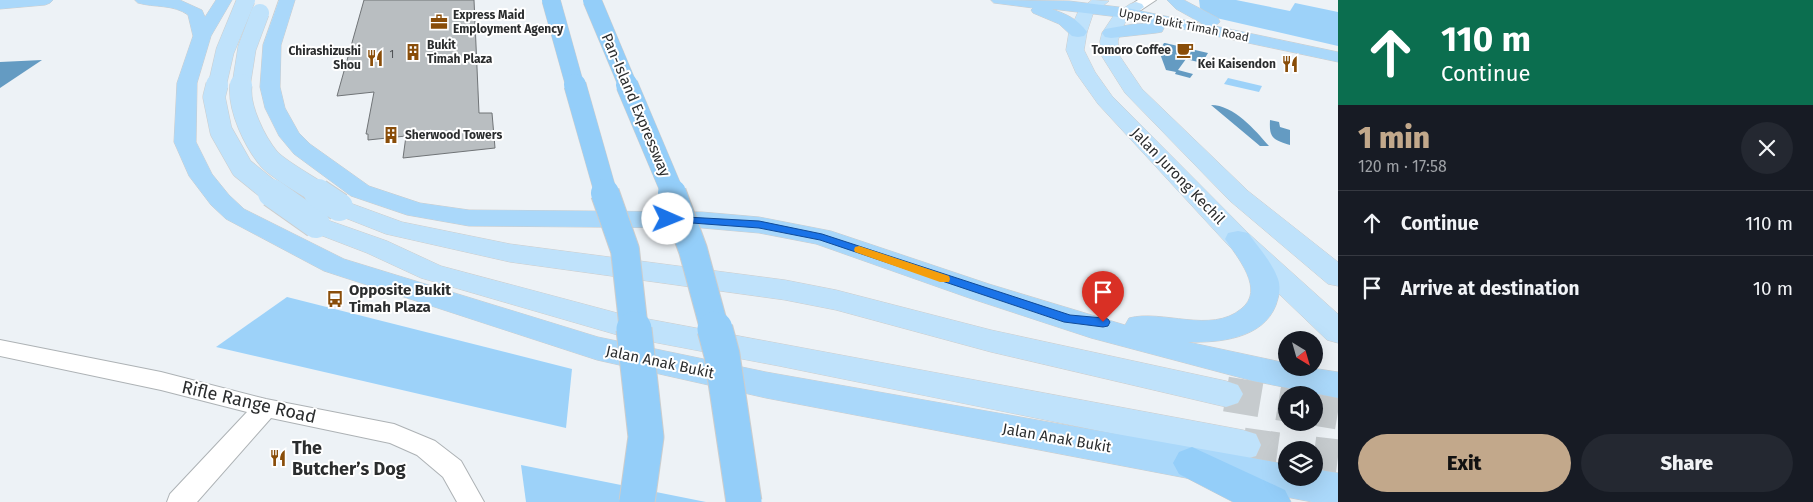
<!DOCTYPE html>
<meta charset="utf-8">
<style>
body{margin:0;font-family:"Fira Sans",sans-serif;background:#242831;color:#f1f3f6;height:100vh;display:flex;flex-direction:column;font-size:19px;white-space:nowrap}
*{box-sizing:border-box;margin:0}
p{font-size:16px;color:#9ea1a6}
.icon{flex:none;width:28px;height:28px;fill:none;stroke:currentColor;stroke-width:2;stroke-linecap:round;stroke-linejoin:round}
.map{position:relative;flex:1;overflow:hidden}
.sheet{display:flex;flex-direction:column;background:#171b24;width:475px}
.sheet>*{flex:none}
.top-card{background:#0b6e4f;color:#fff;overflow:hidden}
.needle{width:32px;rotate:143deg}
.buttons{position:absolute;left:1278px;top:331px;display:grid;gap:10px}
.buttons a{display:grid;place-items:center;width:45px;height:45px;border-radius:50%;background:#171b24;box-shadow:0 5px 20px #0002;font-size:25px}
.pin{position:absolute;display:grid;place-items:center;width:42px;height:42px;color:#fff;margin:-51px -21px;border-radius:50% 50% 50% 0;rotate:-45deg;box-shadow:0 0 5px #0007}
.pin .icon{rotate:45deg}
.me{position:absolute;width:55px;margin:-28px;rotate:91deg;stroke-linejoin:round;filter:drop-shadow(0 0 4px #0008)}
.turn{display:flex;align-items:center;gap:18px;height:105px;padding:0 20px;font-size:22px}
.turn .icon{width:65px;height:65px;stroke-width:2.5}
.turn b{display:block;font-size:35px;line-height:42px}
.round{display:grid;place-items:center;flex:none;width:52px;height:52px;border-radius:26px;background:#242831}
.summary{display:flex;align-items:center;justify-content:space-between;height:85px;padding:0 20px}
h1{font-size:30px;font-weight:800;line-height:38px;color:#c2a88b}
.cta{display:flex;gap:10px;margin-top:auto;padding:10px 20px}
.cta a{flex:1;height:58px;border-radius:30px;background:#c2a88b;color:#111;font-size:20px;font-weight:800;line-height:58px;text-align:center}
.cta a+a{background:#242831;color:#f1f3f6}
ul{padding:0;list-style:none}
li{display:flex;align-items:center;gap:15px;height:65px;padding:0 20px;border-top:1px solid #363941}
li div{flex:1}
li b{display:block;font-size:19px}
li em{font-style:normal}
main{display:flex;flex:1;min-height:0}
.map>svg:first-child{display:block}
.green{fill:#9dd2f9}
.water{fill:#649bc2}
.building{fill:#b9bec1;stroke:#707477}
.lines{fill:none;stroke-linecap:round;stroke-linejoin:round}
.primary-tunnel{stroke:#c6cbce;stroke-width:35;stroke-dasharray:35 18;stroke-linecap:butt}
.minor-casing{stroke:#adb2b5;stroke-width:2}
.secondary-casing{stroke:#adb2b5;stroke-width:2}
.primary-casing{stroke:#cccdcd;stroke-width:1}
.trunk-casing{stroke:#cccdcd;stroke-width:1}
.motorway-casing{stroke:#cccdcd;stroke-width:1}
.minor{fill:#fff;fill-rule:evenodd}
.secondary{fill:#fff;fill-rule:evenodd}
.primary{fill:#bfe2fb;fill-rule:evenodd}
.trunk{fill:#aad8fa;fill-rule:evenodd}
.motorway{fill:#94cef9;fill-rule:evenodd}
.primary-bridge-far2-casing{stroke:#cccdcd;stroke-width:19;stroke-linecap:butt}
.primary-bridge-far1-casing{stroke:#cccdcd;stroke-width:23;stroke-linecap:butt}
.primary-bridge-casing{stroke:#cccdcd;stroke-width:30;stroke-linecap:butt}
.motorway-bridge-far3-casing{stroke:#cccdcd;stroke-width:19;stroke-linecap:butt}
.motorway-bridge-far2-casing{stroke:#cccdcd;stroke-width:23;stroke-linecap:butt}
.motorway-bridge-far1-casing{stroke:#cccdcd;stroke-width:30;stroke-linecap:butt}
.motorway-bridge-casing{stroke:#cccdcd;stroke-width:37;stroke-linecap:butt}
.primary-bridge-far2{stroke:#bfe2fb;stroke-width:18}
.primary-bridge-far1{stroke:#bfe2fb;stroke-width:22}
.primary-bridge{stroke:#bfe2fb;stroke-width:28}
.motorway-bridge-far3{stroke:#94cef9;stroke-width:18}
.motorway-bridge-far2{stroke:#94cef9;stroke-width:22}
.motorway-bridge-far1{stroke:#94cef9;stroke-width:28}
.motorway-bridge{stroke:#94cef9;stroke-width:35}
.route{fill:#1a73e8;stroke:#114b97}
.slow{fill:#f59e0b}
.labels{text-anchor:middle;stroke-width:4;stroke-linejoin:round;paint-order:stroke}
.far-number-label{font-size:11px;fill:#4e5153}
.far-poi-label{font-size:12px;font-weight:bold;fill:#2b2d2e;stroke:#fff;text-anchor:start}
.far-street-label{font-size:12px;fill:#2b2d2e;stroke:#fff}
.street-label{font-size:15px;fill:#2b2d2e;stroke:#fff}
.poi-label{font-size:15px;font-weight:bold;fill:#2b2d2e;stroke:#fff;text-anchor:start}
.near-street-label{font-size:18px;fill:#2b2d2e;stroke:#fff}
.near-poi-label{font-size:18px;font-weight:bold;fill:#2b2d2e;stroke:#fff;text-anchor:start}
</style>
<main>
<div class="map">
<svg width="1338" height="502" viewBox="0 0 1338 502">
<rect width="100%" height="100%" fill="#edf2f6"/>
<g class="green">
<path d="M1199,0H1236L1290,11L1295,3L1338,12V46L1212,17L1200,8Z"/>
<path d="M1228,78L1262,86L1259,92L1224,84Z"/>
<path d="M287,297L572,369L566,428L216,347Z"/>
<path d="M521,465L706,502H526Z"/>
</g>
<g class="water">
<path d="M1164,43H1165L1208,53L1202,63L1186,59L1178,70L1193,74L1190,78L1175,74L1176,72L1166,70L1159,51Z"/>
<path d="M42,60L0,88V62Z"/>
<path d="M1211,105C1234,105 1255,130 1269,146H1260Z"/>
<path d="M1270,120L1279,122L1280,127L1290,130V145C1273,140 1269,138 1270,120Z"/>
</g>
<path class="building" d="M364,0H474L479,113H492L495,148L403,158L406,136L368,140V134H366L374,92L337,96Z"/>
<g class="lines">
<g class="primary-tunnel">
<path d="M1226,394L1286,404"/>
<path d="M1314,408L1338,412"/>
<path d="M1243,445L1286,451"/>
<path d="M1314,454L1338,457"/>
</g>
<g class="minor-casing">
<path id="minor" d="M0,340L161,372L266,399L394,424L435,441L461,461L484,502H457L443,477L417,455L390,443L271,418L197,502H167L170,494L247,412L161,390L0,356Z"/>
</g>
<g class="secondary-casing">
<path id="secondary" d="M1138,0H1156L1141,10H1131L1128,7Z"/>
</g>
<g class="primary-casing">
<g id="primary">
<path d="M1092,0L1109,1L1093,14L1087,32L1084,50L1095,72L1112,96L1248,233L1338,314V343L1327,340L1228,245L1098,104L1076,73L1066,50L1069,32L1078,12Z"/>
<path d="M1136,2L1142,4L1144,7L1126,21L1120,33L1118,41L1119,55L1142,89L1248,191L1338,262V286L1328,284L1230,201L1125,93L1101,55L1100,41L1102,33L1114,15L1130,4Z"/>
<path d="M339,199L402,222L510,244L785,280L836,290L991,330L1226,381L1238,385L1243,394L1238,403L1226,407L991,352L836,310L785,300L510,262L386,234L330,212L326,207L330,202Z"/>
<path d="M316,216L387,241L441,266L621,314L1243,430L1256,434L1261,445L1256,456L1243,460L779,366L621,336L421,278L367,253L307,230L303,224L307,218Z"/>
</g>
</g>
<g class="trunk-casing">
<g id="trunk">
<path d="M0,0H53L50,3L45,5L0,9Z"/>
<path d="M135,0H180L202,10L205,17L216,0H232L211,36L197,83L196,142L212,174L229,195L244,209L344,259L598,337L766,372L1286,464V478H1314V469L1338,473V502H1312L766,398L597,360L324,271L226,219L211,205L189,176L174,142L177,83L193,36L188,15C173,4 155,8 138,3Z"/>
<path d="M279,0H295L281,45L280,87L285,108L299,133L310,144L369,186L420,203L469,210L702,212L759,217L831,231L989,284L1125,325L1129,318C1162,309 1211,334 1241,309C1266,290 1237,257 1225,239L1228,233L1238,231L1248,233C1258,247 1272,262 1278,279C1281,288 1279,296 1276,305C1263,339 1219,343 1188,342L1286,363V368H1312L1338,372V398L1253,381L1091,338L969,298L816,244L759,233L702,228L469,226L407,215L351,196L294,154L279,136L265,108L260,87L263,45Z"/>
<path d="M991,0L1069,1L1127,8L1203,24L1176,9L1167,0H1184L1218,18L1220,22L1215,26L1338,52V62L1163,25L1164,28L1162,32L1156,33L1111,38L1105,37L1102,33L1105,29L1134,24L1152,23L1127,18L1052,9C1066,14 1078,19 1087,32L1084,36L1078,37L1072,36L1059,24L1033,13L1031,10L1033,8L994,3Z"/>
</g>
</g>
<g class="motorway-casing">
<path id="motorway" d="M1192,447L1285,490L1291,502H1233L1179,474L1173,463L1179,452Z"/>
</g>
<use href="#minor" class="minor"/>
<use href="#secondary" class="secondary"/>
<use href="#primary" class="primary"/>
<use href="#trunk" class="trunk"/>
<use href="#motorway" class="motorway"/>
<g class="primary-bridge-far2-casing">
<g id="primary-bridge-far2">
<path d="M217,86L225,51L246,0"/>
<path d="M241,86L247,48L260,13"/>
</g>
</g>
<g class="primary-bridge-far1-casing">
<g id="primary-bridge-far1">
<path d="M217,85L214,97L221,131L242,168L274,194"/>
<path d="M241,85C238,108 255,142 269,159C279,170 307,185 320,194"/>
</g>
</g>
<g class="primary-bridge-casing">
<g id="primary-bridge">
<path d="M272,193L316,224"/>
<path d="M318,193L339,207"/>
</g>
</g>
<g class="motorway-bridge-far3-casing">
<g id="motorway-bridge-far3">
<path d="M551,0L575,86"/>
<path d="M592,0L628,86"/>
</g>
</g>
<g class="motorway-bridge-far2-casing">
<g id="motorway-bridge-far2">
<path d="M575,85L606,194"/>
<path d="M627,85L673,194"/>
</g>
</g>
<g class="motorway-bridge-far1-casing">
<g id="motorway-bridge-far1">
<path d="M605,193L625,250L634,331"/>
<path d="M672,193L693,250L715,331"/>
</g>
</g>
<g class="motorway-bridge-casing">
<g id="motorway-bridge">
<path d="M634,329L646,437L637,502"/>
<path d="M715,329L722,355L744,502"/>
</g>
</g>
<use href="#primary-bridge-far2" class="primary-bridge-far2"/>
<use href="#primary-bridge-far1" class="primary-bridge-far1"/>
<use href="#primary-bridge" class="primary-bridge"/>
<use href="#motorway-bridge-far3" class="motorway-bridge-far3"/>
<use href="#motorway-bridge-far2" class="motorway-bridge-far2"/>
<use href="#motorway-bridge-far1" class="motorway-bridge-far1"/>
<use href="#motorway-bridge" class="motorway-bridge"/>
</g>
<path class="route" d="M668,216L759,221L822,234L1070,315L1103,318L1108,319L1110,322L1108,326L1103,327L1064,322L820,240L759,228L665,221L663,219L665,217Z"/>
<path class="slow" d="M859,246L949,276L950,279L949,282H940L855,252L854,250L855,247Z"/>
<defs>
<g id="office-bare" transform="scale(1.35)"><path d="M-6-3h4V-5.5h4V-3h4V5H-6ZM-1-4.5V-3h2v-1.5ZM-6 0V1H6V0Z" fill="#894d09" stroke="#fff" stroke-width="2.5" paint-order="stroke"/></g>
<g id="cafe-bare" transform="scale(1.35)"><path d="M-5.5-4.5H6V0H3Q3 3.5 0 3.5H-2.5Q-5.5 3.5-5.5 0ZM3-3.2v2h1.7v-2ZM-6 4.5H4V6H-6Z" fill="#894d09" stroke="#fff" stroke-width="2.5" paint-order="stroke"/></g>
<g id="building-bare" transform="scale(1.35)"><path d="M-4-6H4V6H1V3H-1V6H-4ZM-2.5-4.3h1.7v1.8h-1.7ZM.8-4.3h1.7v1.8H.8ZM-2.5-1h1.7V.8h-1.7ZM.8-1h1.7V.8H.8Z" fill="#894d09" stroke="#fff" stroke-width="2.5" paint-order="stroke"/></g>
<g id="restaurant-bare" transform="scale(1.35)"><path d="M-5-6h1v4h1v-4h1v4h1v-4h1v5L-1.5 .5V6h-2V.5L-5-1ZM5-6V6H3V1.5H1.5Q1.5-4 5-6Z" fill="#894d09" stroke="#fff" stroke-width="2.5" paint-order="stroke"/></g>
<g id="bus-bare" transform="scale(1.35)"><path d="M-5-6H5V4H4V6H2V4H-2V6H-4V4H-5ZM-3.5-4V0h7V-4ZM-3.5 1.2v1.5H-2V1.2ZM2 1.2v1.5H3.5V1.2Z" fill="#894d09" stroke="#fff" stroke-width="2.5" paint-order="stroke"/></g>
</defs>
<g fill-rule="evenodd">
<use href="#office-bare" x="439" y="22"/>
<use href="#cafe-bare" x="1185" y="50"/>
<use href="#building-bare" x="413" y="52"/>
<use href="#restaurant-bare" x="375" y="58"/>
<use href="#restaurant-bare" x="1290" y="64"/>
<use href="#building-bare" x="391" y="135"/>
<use href="#bus-bare" x="335" y="299"/>
<use href="#restaurant-bare" x="278" y="458"/>
</g>
<g class="labels">
<g class="far-number-label">
<text x="392" y="58">1</text>
</g>
<g class="far-poi-label">
<text x="453" y="19">Express Maid<tspan x="453" dy="14">Employment Agency</tspan></text>
<text x="427" y="49">Bukit<tspan x="427" dy="14">Timah Plaza</tspan></text>
<text x="1171" y="54" text-anchor="end">Tomoro Coffee</text>
<text x="361" y="55" text-anchor="end">Chirashizushi<tspan x="361" dy="14">Shou</tspan></text>
<text x="1276" y="68" text-anchor="end">Kei Kaisendon</text>
<text x="405" y="139">Sherwood Towers</text>
</g>
<g class="far-street-label">
<text transform="translate(1184 25) rotate(11)" y="4">Upper Bukit Timah Road</text>
</g>
<g class="street-label">
<text transform="translate(636 105) rotate(67)" y="5">Pan-Island Expressway</text>
<text transform="translate(1178 176) rotate(46)" y="5">Jalan Jurong Kechil</text>
<text transform="translate(660 362) rotate(12)" y="5">Jalan Anak Bukit</text>
<text transform="translate(1057 438) rotate(10)" y="5">Jalan Anak Bukit</text>
</g>
<g class="poi-label">
<text x="349" y="295">Opposite Bukit<tspan x="349" dy="17">Timah Plaza</tspan></text>
</g>
<g class="near-street-label">
<text transform="translate(249 402) rotate(13)" y="6">Rifle Range Road</text>
</g>
<g class="near-poi-label">
<text x="292" y="454">The<tspan x="292" dy="21">Butcher’s Dog</tspan></text>
</g>
</g>
</svg>
<div class="buttons">
<a><svg class="needle" viewBox="-14 -14 28 28"><path d="M0-13l5 13h-10z" fill="#e53935"/><path d="M0 13l5-13h-10z" fill="#9ea1a6"/></svg></a>
<a><svg class="icon" aria-label="sound" viewBox="0 0 24 24"><path d="M4 9h4l5-4v14l-5-4H4zM17 9q2 3 0 6"/></svg></a>
<a><svg class="icon" aria-label="layers" viewBox="0 0 24 24"><path d="M12 4l9 5-9 5-9-5zM3 14l9 5 9-5"/></svg></a>
</div>
<div class="pin" style="left:1103px;top:322px;background:#d93025"><svg class="icon" aria-label="arrive" viewBox="0 0 24 24"><path d="M6 21V4h12l-3 4 3 4H6"/></svg></div>
<svg class="me" style="left:668px;top:219px" viewBox="-20 -20 40 40"><circle r="19" fill="#fff"/><path d="M0-13L10 11 0 6-10 11z" fill="#1a73e8"/></svg>
</div>
<section class="sheet">
<div class="top-card">
<div class="turn"><svg class="icon" aria-label="ahead" viewBox="0 0 24 24"><path d="M12 20V5M6 11l6-6 6 6"/></svg><div><b>110 m</b>Continue</div></div>
</div>
<div class="summary"><div><h1>1 min</h1><p>120 m · 17:58</p></div><a class="round"><svg class="icon" aria-label="close" viewBox="0 0 24 24"><path d="M6 6l12 12M18 6L6 18"/></svg></a></div>
<ul>
<li><svg class="icon" aria-label="ahead" viewBox="0 0 24 24"><path d="M12 20V5M6 11l6-6 6 6"/></svg><div><b>Continue</b></div><em>110 m</em></li>
<li><svg class="icon" aria-label="arrive" viewBox="0 0 24 24"><path d="M6 21V4h12l-3 4 3 4H6"/></svg><div><b>Arrive at destination</b></div><em>10 m</em></li>
</ul>
<div class="cta"><a>Exit</a><a>Share</a></div>
</section>
</main>
